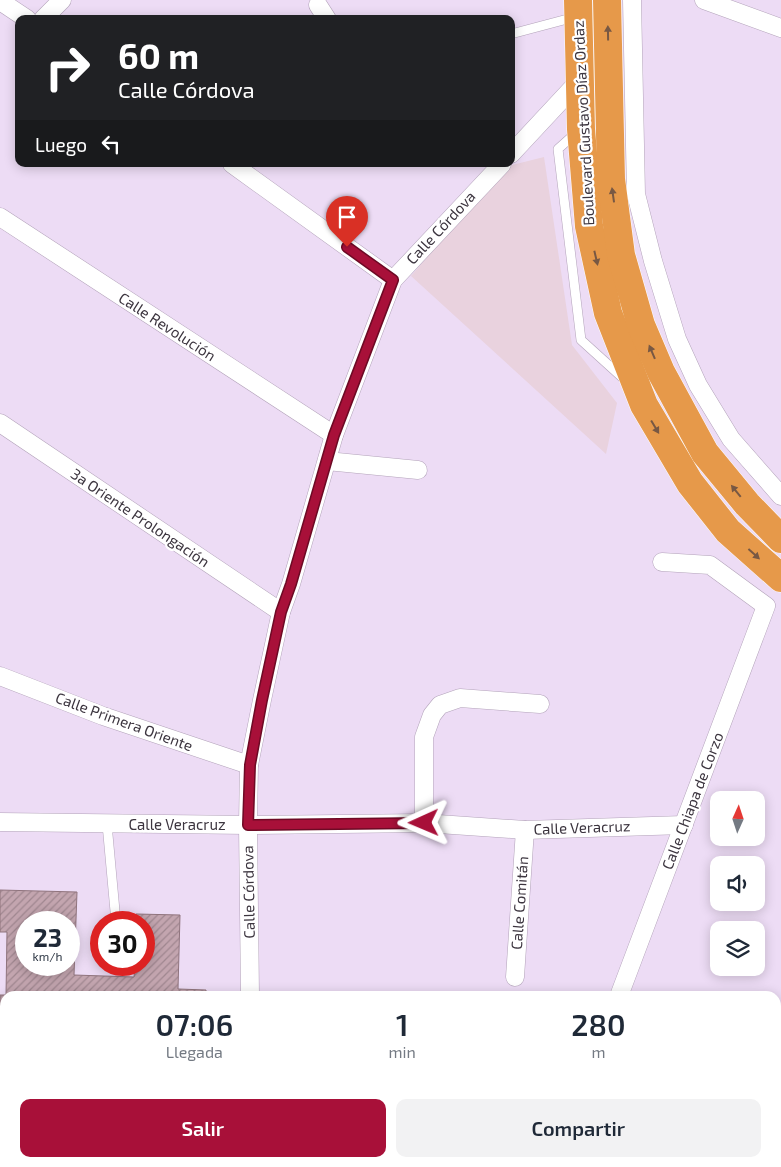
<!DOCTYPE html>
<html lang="es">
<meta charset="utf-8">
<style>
body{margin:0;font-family:"Exo 2",sans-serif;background:#f2f2f3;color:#1f2937;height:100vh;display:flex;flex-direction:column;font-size:19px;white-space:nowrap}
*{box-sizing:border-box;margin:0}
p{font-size:16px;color:#747a83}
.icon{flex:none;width:28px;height:28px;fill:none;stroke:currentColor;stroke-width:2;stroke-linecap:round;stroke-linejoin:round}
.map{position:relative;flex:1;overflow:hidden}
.panel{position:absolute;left:0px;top:991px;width:781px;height:176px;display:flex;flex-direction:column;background:#fff;border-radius:15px 15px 0 0;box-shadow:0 2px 12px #0003}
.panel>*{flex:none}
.hud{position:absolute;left:15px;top:15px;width:500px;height:152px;border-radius:10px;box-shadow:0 2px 12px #0003;background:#202124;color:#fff;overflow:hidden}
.needle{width:32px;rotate:3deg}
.fabs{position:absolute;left:710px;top:791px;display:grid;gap:10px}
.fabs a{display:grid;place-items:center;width:55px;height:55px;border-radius:10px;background:#fff;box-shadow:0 2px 12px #0003;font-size:25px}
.speed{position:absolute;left:15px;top:911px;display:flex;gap:10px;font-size:25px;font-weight:700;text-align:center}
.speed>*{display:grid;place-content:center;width:65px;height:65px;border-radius:50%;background:#fff;box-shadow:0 2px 12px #0003;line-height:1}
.speed small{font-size:12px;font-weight:400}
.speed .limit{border:8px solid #d22;background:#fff;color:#111}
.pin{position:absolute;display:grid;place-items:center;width:42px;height:42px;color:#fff;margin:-51px -21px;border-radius:50% 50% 50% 0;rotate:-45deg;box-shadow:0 0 5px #0007}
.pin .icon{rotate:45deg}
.me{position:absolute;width:55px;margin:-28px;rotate:269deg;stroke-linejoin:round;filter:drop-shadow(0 0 4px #0008)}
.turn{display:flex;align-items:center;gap:18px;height:105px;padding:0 20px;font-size:22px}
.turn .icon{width:65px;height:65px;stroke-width:2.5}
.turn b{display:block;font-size:35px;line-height:42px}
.then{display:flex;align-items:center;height:48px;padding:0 20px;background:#0003;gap:10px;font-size:19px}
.eta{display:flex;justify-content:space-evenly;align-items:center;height:85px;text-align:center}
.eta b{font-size:30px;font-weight:600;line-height:35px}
.primary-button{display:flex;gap:10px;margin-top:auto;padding:10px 20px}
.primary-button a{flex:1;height:58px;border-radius:10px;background:#a81039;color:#fff;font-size:20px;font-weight:600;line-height:58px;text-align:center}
.primary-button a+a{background:#f2f2f3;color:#1f2937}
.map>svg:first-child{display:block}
.commercial{fill:#e9d2de}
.building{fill:url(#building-hatch);stroke:#90747d;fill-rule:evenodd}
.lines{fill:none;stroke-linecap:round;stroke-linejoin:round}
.lane-casing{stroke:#b3a3ba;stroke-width:10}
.street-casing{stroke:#b3a3ba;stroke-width:19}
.highway-casing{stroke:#fff;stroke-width:29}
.lane{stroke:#fff;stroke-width:9}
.street{stroke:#fff;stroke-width:18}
.highway{stroke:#e6994a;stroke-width:28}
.oneway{fill:#785843}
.route-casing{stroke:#6d0a25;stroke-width:12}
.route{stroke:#a81039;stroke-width:9}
.labels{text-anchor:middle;stroke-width:4.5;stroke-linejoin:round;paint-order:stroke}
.street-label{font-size:15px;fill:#3c353f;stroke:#fff}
</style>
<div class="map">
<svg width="781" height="1167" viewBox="0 0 781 1167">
<defs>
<pattern id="building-hatch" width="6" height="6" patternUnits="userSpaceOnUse" patternTransform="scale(1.25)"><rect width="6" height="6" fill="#c3a5af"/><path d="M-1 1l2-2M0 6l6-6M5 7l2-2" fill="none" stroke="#a08790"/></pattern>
</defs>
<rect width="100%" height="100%" fill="#eddcf5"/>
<path class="commercial" d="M544,157L572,345L617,403L606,454L411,276L504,167Z"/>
<g class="building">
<path d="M0,890L77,892L74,975L134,977L135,965H144V922H136V914L180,915L178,989L206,990V996H5V1047L0,1046V995H6L7,932H0ZM26,922H69V965H26Z"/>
<path d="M776,1070L781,1072V1135L776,1147Z"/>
<rect x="0" y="1110" width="5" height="29"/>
<path d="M578,1162H770L768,1167H576Z"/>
</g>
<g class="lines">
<g class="lane-casing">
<g id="lane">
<path d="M511,34L575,17"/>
<path d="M577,132L558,149L581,340L624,379"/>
<path d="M107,824L116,922"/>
</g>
</g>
<g class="street-casing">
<g id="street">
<path d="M632,0L636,194L653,261L677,339L698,385L731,439L781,496"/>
<path d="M704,0L781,28"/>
<path d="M0,1L27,19"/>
<path d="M318,5L327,19"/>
<path d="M43,19L62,0"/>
<path d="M511,154L579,81"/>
<path d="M232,164L393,280"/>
<path d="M0,217L334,435"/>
<path d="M0,423L281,612"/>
<path d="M327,461L418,470"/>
<path d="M0,676L103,716L249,765"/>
<path d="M0,822L248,825L424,823L525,830L684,825"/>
<path d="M424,823V737L432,715L440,705L460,698L540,704"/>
<path d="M515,977L525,830"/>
<path d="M250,996L248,825L249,765L262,700L281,612L291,584L334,435L393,280L502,164"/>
<path d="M619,996L766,606L710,565L662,562"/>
<path d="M0,1148H5"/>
<path d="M251,1167L252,1162"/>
<path d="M389,1167V1162"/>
<path d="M553,1167L555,1162"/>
</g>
</g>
<g class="highway-casing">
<g id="highway">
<path d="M578,0L581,129L589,226L608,313L644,405L690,483L728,531L781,578"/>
<path d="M607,0L611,179L621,255L641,325L661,372L705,453L747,504L781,539"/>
</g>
</g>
<use href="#lane" class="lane"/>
<use href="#street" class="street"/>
<use href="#highway" class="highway"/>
</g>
<defs><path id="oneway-solid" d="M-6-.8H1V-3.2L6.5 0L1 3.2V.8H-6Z" transform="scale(1.25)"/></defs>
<g class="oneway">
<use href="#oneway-solid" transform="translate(608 33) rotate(-91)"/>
<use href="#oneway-solid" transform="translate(613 195) rotate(-98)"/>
<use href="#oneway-solid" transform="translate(596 258) rotate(77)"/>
<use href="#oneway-solid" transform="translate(652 352) rotate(-113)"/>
<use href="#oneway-solid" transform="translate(655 427) rotate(59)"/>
<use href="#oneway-solid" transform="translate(736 491) rotate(-129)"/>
<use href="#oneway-solid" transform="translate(754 554) rotate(42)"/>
</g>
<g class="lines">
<g class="route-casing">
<path id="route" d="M347,247L393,280L334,435L291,584L281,612L262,700L250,765L248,825L424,823"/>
</g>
<use href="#route" class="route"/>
</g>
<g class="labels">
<g class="street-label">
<text transform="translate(584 123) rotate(-93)" y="5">Boulevard Gustavo Díaz Ordaz</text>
<text transform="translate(441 228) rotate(-47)" y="5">Calle Córdova</text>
<text transform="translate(167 327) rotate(33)" y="5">Calle Revolución</text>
<text transform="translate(140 518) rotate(34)" y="5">3a Oriente Prolongación</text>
<text transform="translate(124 722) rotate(20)" y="5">Calle Primera Oriente</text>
<text transform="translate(693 801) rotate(-69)" y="5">Calle Chiapa de Corzo</text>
<text x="177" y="830">Calle Veracruz</text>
<text transform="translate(582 828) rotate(-2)" y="5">Calle Veracruz</text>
<text transform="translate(249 892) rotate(-91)" y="5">Calle Córdova</text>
<text transform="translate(520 903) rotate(-86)" y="5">Calle Comitán</text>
</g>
</g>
</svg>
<div class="fabs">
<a><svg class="needle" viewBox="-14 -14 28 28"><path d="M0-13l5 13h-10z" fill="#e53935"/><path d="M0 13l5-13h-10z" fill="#747a83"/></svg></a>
<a><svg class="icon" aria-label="sound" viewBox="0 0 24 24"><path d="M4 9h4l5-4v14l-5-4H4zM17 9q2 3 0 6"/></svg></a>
<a><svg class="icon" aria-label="layers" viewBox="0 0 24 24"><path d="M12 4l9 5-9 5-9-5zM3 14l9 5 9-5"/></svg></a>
</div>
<div class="speed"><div>23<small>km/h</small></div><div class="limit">30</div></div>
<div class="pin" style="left:347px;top:247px;background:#d93025"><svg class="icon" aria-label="arrive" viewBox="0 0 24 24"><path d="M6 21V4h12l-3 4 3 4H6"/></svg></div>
<svg class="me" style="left:424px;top:823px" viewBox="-20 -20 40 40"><path d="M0-17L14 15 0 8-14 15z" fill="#a81039" stroke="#fff" stroke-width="4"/></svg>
<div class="hud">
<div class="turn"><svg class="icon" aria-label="right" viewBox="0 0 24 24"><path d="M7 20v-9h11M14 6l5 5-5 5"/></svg><div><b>60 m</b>Calle Córdova</div></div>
<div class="then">Luego<svg class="icon" aria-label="left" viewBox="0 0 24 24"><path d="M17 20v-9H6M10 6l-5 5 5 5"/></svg></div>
</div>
<section class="panel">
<div class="eta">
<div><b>07:06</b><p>Llegada</p></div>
<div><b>1</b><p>min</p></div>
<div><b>280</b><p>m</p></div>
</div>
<div class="primary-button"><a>Salir</a><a>Compartir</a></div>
</section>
</div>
